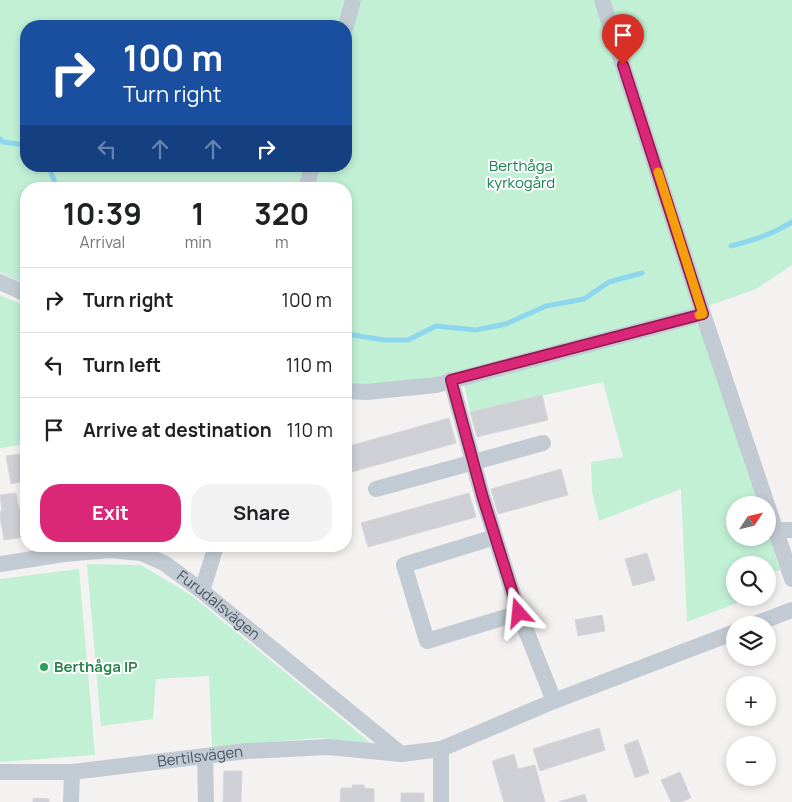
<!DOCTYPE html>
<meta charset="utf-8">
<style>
body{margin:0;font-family:Manrope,sans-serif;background:#f2f2f2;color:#202124;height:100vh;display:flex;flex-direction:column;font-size:19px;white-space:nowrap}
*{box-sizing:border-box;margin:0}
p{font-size:16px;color:#757577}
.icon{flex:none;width:28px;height:28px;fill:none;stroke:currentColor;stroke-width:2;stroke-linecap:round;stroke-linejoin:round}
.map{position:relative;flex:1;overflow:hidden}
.side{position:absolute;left:20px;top:182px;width:332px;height:370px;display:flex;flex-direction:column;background:#fff;border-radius:20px;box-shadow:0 2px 8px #0003}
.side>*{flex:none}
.top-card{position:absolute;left:20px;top:20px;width:332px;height:152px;border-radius:20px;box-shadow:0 2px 8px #0003;background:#1a4fa0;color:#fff;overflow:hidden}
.needle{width:32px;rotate:55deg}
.buttons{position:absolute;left:726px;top:496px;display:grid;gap:10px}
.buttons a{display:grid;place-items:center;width:50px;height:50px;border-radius:50%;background:#fff;box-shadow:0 2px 8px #0003;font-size:25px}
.pin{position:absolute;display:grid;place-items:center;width:42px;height:42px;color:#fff;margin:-51px -21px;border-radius:50% 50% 50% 0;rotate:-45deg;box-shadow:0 0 5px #0007}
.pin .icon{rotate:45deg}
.me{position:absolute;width:55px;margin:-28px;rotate:342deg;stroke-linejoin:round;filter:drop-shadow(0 0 4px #0008)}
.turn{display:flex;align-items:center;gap:18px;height:105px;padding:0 20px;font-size:22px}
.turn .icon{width:65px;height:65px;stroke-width:2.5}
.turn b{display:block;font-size:35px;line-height:42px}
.lanes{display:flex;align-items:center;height:48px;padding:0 20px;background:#0003;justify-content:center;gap:25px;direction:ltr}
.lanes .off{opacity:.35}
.eta{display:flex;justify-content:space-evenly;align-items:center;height:85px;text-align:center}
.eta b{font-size:30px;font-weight:700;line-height:35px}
.cta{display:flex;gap:10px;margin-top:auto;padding:10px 20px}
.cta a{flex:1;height:58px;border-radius:20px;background:#db2777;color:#fff;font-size:20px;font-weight:700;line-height:58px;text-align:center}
.cta a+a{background:#f2f2f2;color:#202124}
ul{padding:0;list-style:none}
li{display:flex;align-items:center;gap:15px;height:65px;padding:0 20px;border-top:1px solid #e0e0e0}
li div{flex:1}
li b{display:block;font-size:19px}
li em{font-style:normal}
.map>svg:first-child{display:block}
.green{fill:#c1f0d5;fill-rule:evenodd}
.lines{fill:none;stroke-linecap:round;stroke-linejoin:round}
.stream{stroke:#8ed6ed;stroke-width:5}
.building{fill:#ced0d6;stroke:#d5d7dc}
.minor{stroke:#c2cbd3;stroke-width:16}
.route-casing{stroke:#8e194d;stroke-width:12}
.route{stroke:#db2777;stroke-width:9}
.slow{stroke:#f59e0b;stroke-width:9}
.leisure-dot{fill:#2e9e5b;stroke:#fff;stroke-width:2}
.labels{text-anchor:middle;stroke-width:4;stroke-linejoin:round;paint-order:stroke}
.park-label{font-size:15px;fill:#178251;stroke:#fff}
.street-label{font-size:15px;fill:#49545f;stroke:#fff}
.leisure-label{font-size:15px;font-weight:bold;fill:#27864d;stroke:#fff;text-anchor:start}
</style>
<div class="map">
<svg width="792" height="802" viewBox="0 0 792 802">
<rect width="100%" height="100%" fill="#f4f1f1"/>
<g class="green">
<path d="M0,0H792V265L756,289L714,304L435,377L369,385L346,384V189H26V285L0,272ZM26,26H346V166H26Z"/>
<path d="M0,295L26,306V444L0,448Z"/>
<path d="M695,324L701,326L759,505H735V538H768V532L780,570L768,574V565H735V598H750L687,622L681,489L599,521L592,491L591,462L623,457L603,382L470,412L464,384Z"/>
<path d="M87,564L141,565L191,595L372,744L319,738L212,747L209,676L156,679L153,719L101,726Z"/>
<path d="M79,569L95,755L0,762V579Z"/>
</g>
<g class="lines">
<g class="stream">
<path d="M0,139L3,142L26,145"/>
<path d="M48,166L58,189"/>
<path d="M731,246C754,240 771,235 792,222"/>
<path d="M346,334L384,340H408L436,326L476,330L506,324L546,306L584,299L609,282L642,273"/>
</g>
</g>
<g class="building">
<path d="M542,395L548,420L477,437L470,412Z"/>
<path d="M449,418L456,443L348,473L346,466V447Z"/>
<path d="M26,453V481L11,484L6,456Z"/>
<path d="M561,469L568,495L498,514L491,489Z"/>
<path d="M16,493L19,508H20L25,537L4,540L0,517V511H2L0,495Z"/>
<path d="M469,493L476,517L368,547L361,523Z"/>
<path d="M647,553L655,580L633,586L625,559Z"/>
<path d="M602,615L605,631L578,636L575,620Z"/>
<path d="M599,728L605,750L540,771L533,749Z"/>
<path d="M638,740L649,773L635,778L624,745Z"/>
<path d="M514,754L518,769L535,765L545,802H504L492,761Z"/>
<path d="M224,771H242L241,802H223Z"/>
<path d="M680,772L691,798L681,802H671L661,780Z"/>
<path d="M352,785H364V788L374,789V802H340L341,788H352Z"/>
<rect x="401" y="793" width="23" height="9"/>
<path d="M585,794L587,802H558Z"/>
<path d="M33,798L49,799V802H33Z"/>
</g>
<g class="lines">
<g class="minor">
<path d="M602,0L703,314L792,579"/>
<path d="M346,26L353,0"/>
<path d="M306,189L312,166"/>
<path d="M0,282L26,294"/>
<path d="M451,380L483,498L519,613L554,701"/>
<path d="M346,391L367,392L436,385L703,314"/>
<path d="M376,489L543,443"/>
<path d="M776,530H792"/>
<path d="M495,537L404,565L427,641L519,613"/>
<path id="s1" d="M0,564L64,554L110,550L141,553L164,563L202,591L401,754"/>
<path d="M202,591L216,546"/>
<path d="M752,625L792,610"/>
<path d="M441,749L554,701L735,632"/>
<path d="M205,756L206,802"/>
<path id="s2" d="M0,772H72L247,751L328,747L401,754L441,749V802"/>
<path d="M71,802L72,772"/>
</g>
</g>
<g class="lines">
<g class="route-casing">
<path id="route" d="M519,613L483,498L451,380L703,314L623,65"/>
</g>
<use href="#route" class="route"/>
<path class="slow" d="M658,172L703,314L699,315"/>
</g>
<circle class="leisure-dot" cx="44" cy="667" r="5"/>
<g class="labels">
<g class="park-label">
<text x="521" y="171">Berthåga<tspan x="521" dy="17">kyrkogård</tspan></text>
</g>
<g class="street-label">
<text dy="5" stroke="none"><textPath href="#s1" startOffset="236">Furudalsvägen</textPath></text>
<text dy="5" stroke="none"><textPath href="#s2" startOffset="201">Bertilsvägen</textPath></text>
</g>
<g class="leisure-label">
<text x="54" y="672">Berthåga IP</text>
</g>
</g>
</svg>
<div class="buttons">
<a><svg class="needle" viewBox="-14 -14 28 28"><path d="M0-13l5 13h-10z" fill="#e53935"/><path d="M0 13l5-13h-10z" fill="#757577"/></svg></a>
<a><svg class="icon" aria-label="search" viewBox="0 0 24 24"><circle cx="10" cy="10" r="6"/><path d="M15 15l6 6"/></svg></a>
<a><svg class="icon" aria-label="layers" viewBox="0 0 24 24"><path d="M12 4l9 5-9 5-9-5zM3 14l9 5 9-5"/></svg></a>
<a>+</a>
<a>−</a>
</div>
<div class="pin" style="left:623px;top:65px;background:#d93025"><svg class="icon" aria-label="arrive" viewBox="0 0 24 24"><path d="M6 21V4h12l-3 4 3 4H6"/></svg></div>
<svg class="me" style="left:519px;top:613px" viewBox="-20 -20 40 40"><path d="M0-17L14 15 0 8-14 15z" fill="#db2777" stroke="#fff" stroke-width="4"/></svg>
<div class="top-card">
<div class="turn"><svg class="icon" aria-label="right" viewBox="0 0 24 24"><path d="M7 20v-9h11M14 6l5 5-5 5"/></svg><div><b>100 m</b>Turn right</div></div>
<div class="lanes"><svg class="icon off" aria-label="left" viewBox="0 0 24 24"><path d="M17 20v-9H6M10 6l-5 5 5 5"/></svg><svg class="icon off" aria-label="ahead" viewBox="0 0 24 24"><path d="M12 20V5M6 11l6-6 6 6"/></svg><svg class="icon off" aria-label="ahead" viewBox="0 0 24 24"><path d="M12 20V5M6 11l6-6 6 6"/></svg><svg class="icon" aria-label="right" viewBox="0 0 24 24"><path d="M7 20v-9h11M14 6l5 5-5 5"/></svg></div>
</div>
<section class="side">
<div class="eta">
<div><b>10:39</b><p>Arrival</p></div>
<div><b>1</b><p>min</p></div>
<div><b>320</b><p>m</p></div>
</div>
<ul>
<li><svg class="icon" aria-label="right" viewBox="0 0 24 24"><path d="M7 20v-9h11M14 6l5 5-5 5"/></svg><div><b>Turn right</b></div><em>100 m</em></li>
<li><svg class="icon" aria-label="left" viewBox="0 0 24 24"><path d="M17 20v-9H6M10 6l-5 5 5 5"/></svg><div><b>Turn left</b></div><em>110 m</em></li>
<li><svg class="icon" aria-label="arrive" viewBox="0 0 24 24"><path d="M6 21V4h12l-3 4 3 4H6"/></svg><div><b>Arrive at destination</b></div><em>110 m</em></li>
</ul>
<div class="cta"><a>Exit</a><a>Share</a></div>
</section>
</div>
